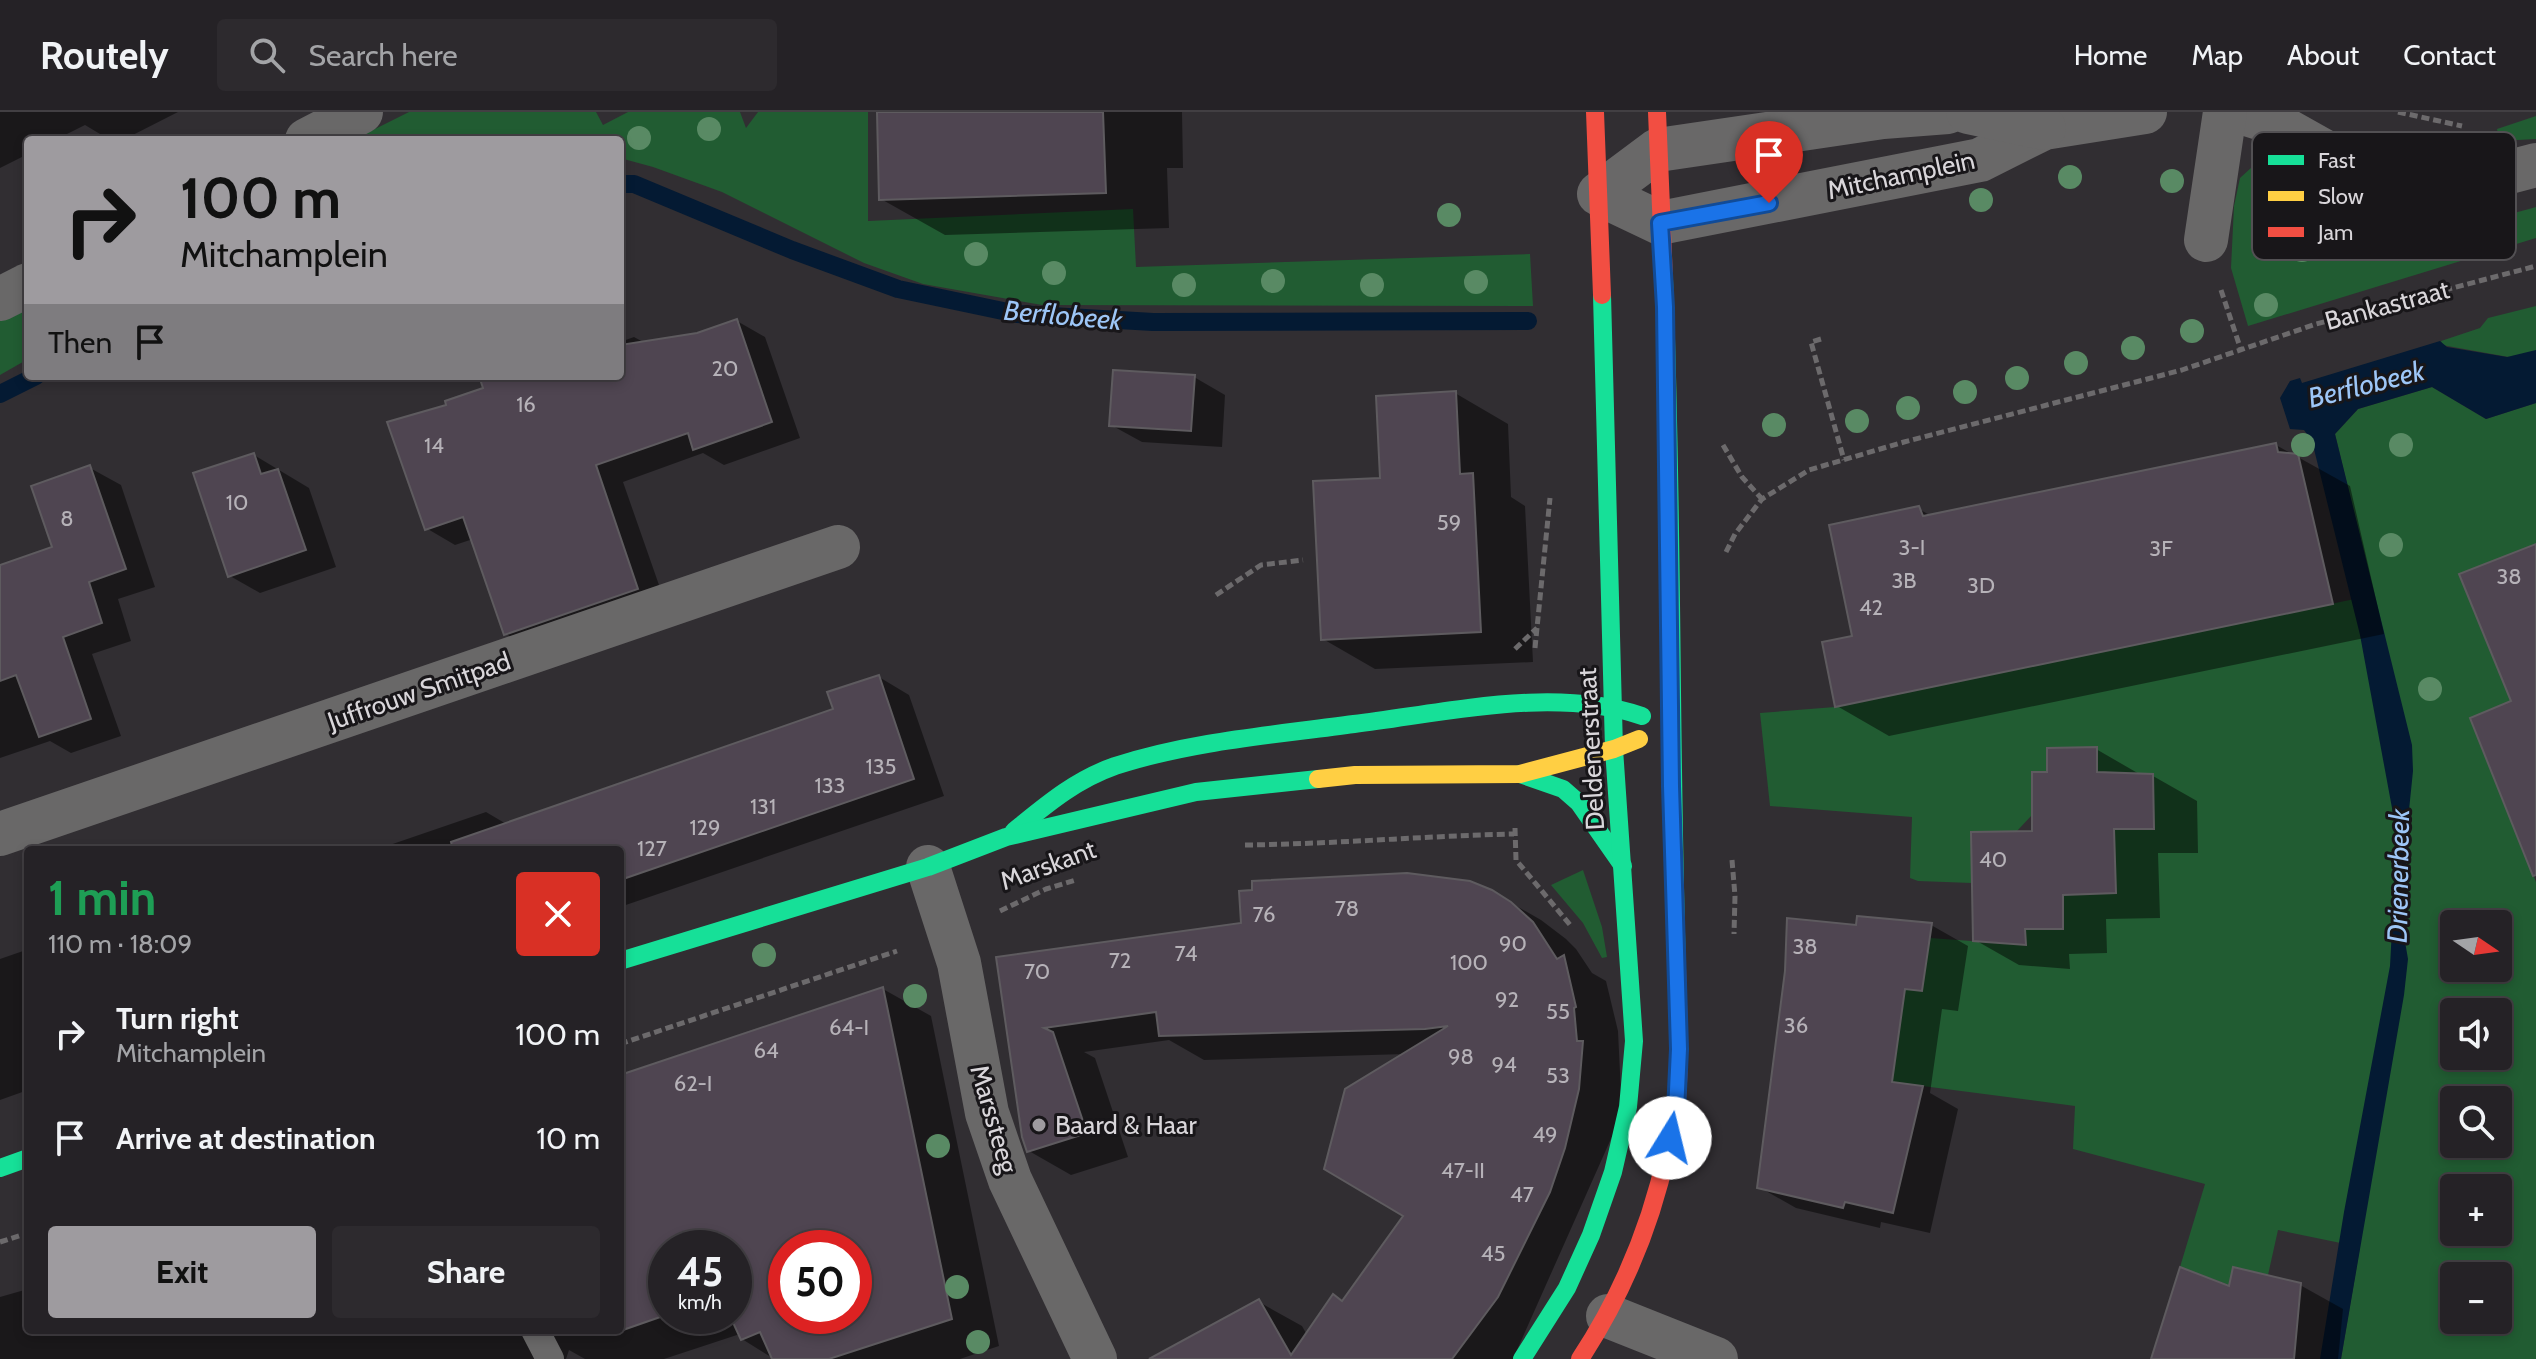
<!DOCTYPE html>
<meta charset="utf-8">
<style>
body{margin:0;font-family:Cabin,sans-serif;background:#2d2a2e;color:#f1f3f6;height:100vh;display:flex;flex-direction:column;font-size:30px;white-space:nowrap}
*{box-sizing:border-box;margin:0}
p{font-size:26px;color:#a3a4a7}
.icon{flex:none;width:44px;height:44px;fill:none;stroke:currentColor;stroke-width:2;stroke-linecap:round;stroke-linejoin:round}
.map{position:relative;flex:1;overflow:hidden}
.details{position:absolute;left:24px;top:734px;width:600px;height:488px;display:flex;flex-direction:column;background:#252226;border-radius:8px;box-shadow:0 4px 12px #0003,0 0 0 2px #423f43}
.details>*{flex:none}
.top-card{position:absolute;left:24px;top:24px;width:600px;height:244px;border-radius:8px;box-shadow:0 4px 12px #0003,0 0 0 2px #423f43;background:#9e9b9f;color:#111;overflow:hidden}
.needle{width:52px;rotate:103deg}
.controls{position:absolute;left:2440px;top:798px;display:grid;gap:16px}
.controls a{display:grid;place-items:center;width:72px;height:72px;border-radius:8px;background:#252226;box-shadow:0 4px 12px #0003,0 0 0 2px #423f43;font-size:40px}
.speed{position:absolute;left:648px;top:1118px;display:flex;gap:16px;font-size:40px;font-weight:700;text-align:center}
.speed>*{display:grid;place-content:center;width:104px;height:104px;border-radius:50%;background:#252226;box-shadow:0 4px 12px #0003,0 0 0 2px #423f43;line-height:1}
.speed small{font-size:20px;font-weight:400}
.speed .limit{border:12px solid #d22;background:#fff;color:#111}
.pin{position:absolute;display:grid;place-items:center;width:68px;height:68px;color:#fff;margin:-82px -34px;border-radius:50% 50% 50% 0;rotate:-45deg;box-shadow:0 0 8px #0007}
.pin .icon{rotate:45deg}
.me{position:absolute;width:88px;margin:-44px;rotate:9deg;stroke-linejoin:round;filter:drop-shadow(0 0 6px #0008)}
.turn{display:flex;align-items:center;gap:28px;height:168px;padding:0 24px;font-size:36px}
.turn .icon{width:104px;height:104px;stroke-width:2.5}
.turn b{display:block;font-size:56px;line-height:68px}
.then{display:flex;align-items:center;height:76px;padding:0 24px;background:#0003;gap:16px;font-size:30px}
.round{display:grid;place-items:center;flex:none;width:84px;height:84px;border-radius:8px;background:#2d2a2e}
.overview{display:flex;align-items:center;justify-content:space-between;height:136px;padding:0 24px}
h1{font-size:48px;font-weight:700;line-height:60px;color:#1e9e55}
.action{display:flex;gap:16px;margin-top:auto;padding:16px 24px}
.action a{flex:1;height:92px;border-radius:8px;background:#9e9b9f;color:#111;font-size:32px;font-weight:700;line-height:92px;text-align:center}
.action a+a{background:#2d2a2e;color:#f1f3f6}
ul{padding:0;list-style:none}
li{display:flex;align-items:center;gap:24px;height:104px;padding:0 24px}
li div{flex:1}
li b{display:block;font-size:30px}
li em{font-style:normal}
header{display:flex;align-items:center;gap:48px;box-sizing:border-box;height:112px;padding:0 40px;background:#252226;border-bottom:2px solid #423f43}
header strong{font-size:38px}
nav{display:flex;gap:44px;margin-inline-start:auto;font-size:28px}
.search{width:560px;height:72px;background:#2d2a2e;display:flex;align-items:center;gap:20px;box-sizing:border-box;padding:0 28px;border-radius:8px;color:#a3a4a7;font-size:30px}
.map>svg:first-child{display:block}
.green{fill:#215c32;fill-rule:evenodd}
.water{fill:#041a33}
.shadow{fill:#0007;fill-rule:evenodd}
.lines{fill:none;stroke-linecap:round;stroke-linejoin:round}
.stream{stroke:#041a33;stroke-width:18}
.building{fill:#4f4551;stroke:#5e5b5f;stroke-width:2;fill-rule:evenodd}
.path{stroke:#6c6a6c;stroke-width:5;stroke-dasharray:8 4;stroke-linecap:butt}
.lane{stroke:#696868;stroke-width:28}
.street{stroke:#696868;stroke-width:44}
.fast{stroke:#16e098;stroke-width:18}
.slow{stroke:#ffcf43;stroke-width:18}
.jam{stroke:#f24e42;stroke-width:18}
.tree{fill:#598a64}
.route-casing{stroke:#114b97;stroke-width:20}
.route{stroke:#1a73e8;stroke-width:14}
.poi-dot{fill:#9e9b9f;stroke:#181619;stroke-width:3}
.labels{text-anchor:middle;stroke-width:6;stroke-linejoin:round;paint-order:stroke}
.number-label{font-size:22px;fill:#b6b2b8}
.street-label{font-size:26px;fill:#d9d6da;stroke:#181619}
.poi-label{font-size:26px;fill:#d9d6da;stroke:#181619;text-anchor:start}
.water-label{font-size:28px;font-style:italic;fill:#9dc6f7;stroke:#181619}
.key{fill:#181619;stroke:#525053;stroke-width:2}
.key-label{font-size:22px;fill:#d9d6da}
</style>
<header>
<strong>Routely</strong>
<div class="search"><svg class="icon" aria-label="search" viewBox="0 0 24 24"><circle cx="10" cy="10" r="6"/><path d="M15 15l6 6"/></svg>Search here</div>
<nav><a>Home</a><a>Map</a><a>About</a><a>Contact</a></nav>
</header>
<div class="map">
<svg width="2536" height="1247" viewBox="0 0 2536 1247">
<rect width="100%" height="100%" fill="#312e32"/>
<g class="green">
<path d="M409,0H596L603,13L628,0H740L746,16L758,0H868V109L1133,97L1136,155L1530,142L1533,194L1042,193L923,172L864,151L722,80L653,55L620,46V28H353Z"/>
<path d="M2536,4V27L2499,29L2497,17Z"/>
<path d="M2252,55C2296,77 2338,106 2385,118C2420,126 2500,105 2536,95V126L2248,214L2231,156L2234,94L2240,66Z"/>
<path d="M28,193V247L0,263V207Z"/>
<path d="M2536,194V239L2514,246L2442,233L2441,229L2480,216L2488,206Z"/>
<path d="M2432,275L2486,307L2536,291V432L2467,459L2511,589L2470,606L2536,770V1247H2341L2360,1135L2278,1118L2268,1163L2233,1155L2229,1173L2180,1155L2205,1072L2073,1037L2075,994L1892,970L1897,936L1887,934L1895,876L1930,826L2026,833L2025,817L2063,816V787L2049,769L2084,782L2116,781L2114,717L2154,716L2153,662L2097,660L2096,635L2047,636V660L2032,661V703L2017,719L1971,720L1972,771L1918,769L1910,766L1912,705L1770,694L1760,601L1835,595L2374,483L2335,322L2358,297ZM2454,812H2498V856H2454ZM2454,900H2498V944H2454ZM2454,988H2498V1032H2454ZM2454,1076H2498V1120H2454ZM2454,1164H2498V1208H2454Z"/>
<path d="M1583,758L1602,815L1607,845L1602,846L1583,811L1551,773Z"/>
</g>
<path class="water" d="M2440,229L2447,235L2507,245L2536,238V291L2486,307L2432,275L2358,297L2335,322L2412,633L2413,659L2408,708L2403,818L2408,847L2404,883L2341,1247H2320L2344,1100L2390,854L2397,723L2360,523L2312,329L2304,318L2290,317L2280,286L2290,269L2300,266L2302,271Z"/>
<g class="shadow">
<path d="M0,0H178L123,28H110L85,13L55,28H28V42L0,56Z"/>
<path d="M879,0H1182L1183,56H1167L1169,116L945,123L881,87Z"/>
<path d="M737,209L765,225L800,326L724,353L703,341L623,370L666,493L534,538L506,522L473,427L455,433L426,416L448,294L485,278L492,264H620V230L634,225L645,231L697,223Z"/>
<path d="M1194,265L1225,283L1222,335L1142,330L1111,313Z"/>
<path d="M1455,281L1508,312L1511,385L1525,394L1533,550L1375,557L1323,527L1382,368Z"/>
<path d="M2276,333L2350,374L2384,522L1889,624L1837,594L1919,397L1933,405Z"/>
<path d="M254,343L309,376L336,455L260,481L230,464Z"/>
<path d="M90,356L121,373L155,475L118,487L131,529L92,542L121,624L71,641L50,629L0,646V455L55,436Z"/>
<path d="M879,565L909,583L944,684L620,795V738L378,737L486,700L508,713L835,599Z"/>
<path d="M2096,637L2141,663L2153,664L2197,689L2198,741H2158L2160,806L2106,807L2107,841L2069,842L2070,857L2019,853L1975,828L2034,721L2049,662Z"/>
<path d="M1497,783L1541,808L1566,827L1576,837L1592,861L1606,869L1618,919L1622,1002L1513,1247H1208L1259,1190L1302,1214L1307,1223L1343,1191L1406,1103V942L1204,948L1169,928L1084,940L1095,946L1128,1045L1071,1063L1029,1039L998,847Z"/>
<path d="M1931,813L1968,834L1958,899L1942,897L1930,981L1958,997L1930,1121L1881,1110L1880,1116L1796,1096L1759,1075L1857,815Z"/>
<path d="M26,838L28,839V978L0,988V847Z"/>
<path d="M883,877L931,904L999,1234L960,1247H774L742,1227L740,1222L664,1247H585L569,1238L566,1247H0V1185L28,1177V1218H620V965ZM666,1136H734V1204H666ZM786,1136H854V1204H786Z"/>
<path d="M2300,1173L2343,1197L2338,1247H2153L2230,1177Z"/>
</g>
<g class="lines">
<g class="stream">
<path d="M620,72H634L792,138L898,177L1017,202L1153,210L1528,209"/>
<path d="M0,282L36,264"/>
</g>
</g>
<g class="building">
<path d="M877,0H1103L1106,81L879,88Z"/>
<path d="M737,207L772,310L693,338L688,321L596,353L638,477L504,523L463,405L425,418L387,310L446,293L445,289L483,276L479,264H620V233L697,221Z"/>
<path d="M1113,258L1195,263L1191,319L1109,314Z"/>
<path d="M1456,279L1460,362L1473,361L1481,520L1321,528L1313,369L1380,366L1376,284Z"/>
<path d="M2276,331L2278,340L2298,342L2333,492L1835,595L1822,530L1852,524L1829,413L1919,394L1923,404Z"/>
<path d="M254,341L261,362L278,357L306,438L228,465L193,361Z"/>
<path d="M90,353L126,457L89,470L102,511L63,525L91,607L39,625L16,563L0,569V453L52,435L31,374Z"/>
<path d="M2536,432V763L2533,764L2470,606L2511,589L2459,462Z"/>
<path d="M879,563L914,667L620,768V738H453L451,730L833,597L827,580Z"/>
<path d="M2097,635V660L2153,662L2154,717H2114L2116,781L2063,783V817H2025L2026,833L1973,829L1971,720L2032,719V660H2047V636Z"/>
<path d="M1407,761L1470,769L1492,778L1511,790L1533,810L1557,847L1564,843L1576,895L1574,896L1577,929H1583L1579,977L1565,1036L1550,1080L1498,1185L1452,1247H1149L1259,1187L1291,1243L1333,1182L1342,1189L1403,1104L1324,1057L1345,977L1448,914L1425,917L1159,924L1156,900L1044,916L1053,920L1087,1021L1027,1040L1022,1025L996,845L1241,811L1239,779L1252,778V769Z"/>
<path d="M1857,804L1932,811L1922,879L1905,877L1892,970L1923,974L1893,1101L1845,1090L1843,1096L1757,1076L1785,859L1787,806L1856,813Z"/>
<path d="M883,875L952,1207L829,1247H772L760,1220L741,1228L730,1204H734V1136H666V1203L620,1219V963ZM786,1136H854V1204H786Z"/>
<path d="M2180,1155L2229,1174L2233,1155L2301,1171L2294,1247H2151Z"/>
</g>
<g class="lines">
<g class="path">
<path d="M2398,0L2462,14"/>
<path d="M2221,178L2241,238"/>
<path d="M1821,227L1811,230L1844,348"/>
<path d="M1723,333L1742,365L1762,387"/>
<path d="M1726,440L1735,422L1762,387L1809,358L1904,330L2182,258L2316,212L2536,154"/>
<path d="M1216,483L1261,453L1303,448"/>
<path d="M1535,536L1550,386"/>
<path d="M1515,537L1537,516"/>
<path d="M1515,716L1516,748L1571,814"/>
<path d="M1245,733C1335,732 1424,724 1514,722"/>
<path d="M1732,748L1735,784L1734,822"/>
<path d="M1000,799L1046,777L1076,768"/>
<path d="M620,932L897,839"/>
<path d="M0,1130L28,1121"/>
</g>
<path class="lane" d="M535,1218L550,1247"/>
<g class="street">
<path d="M1948,0L1883,5L1658,38L1599,82L1660,111L1980,48L2044,16L2145,0"/>
<path d="M1968,0L2044,16"/>
<path d="M2240,0L2272,10L2352,55L2388,68L2417,72L2460,73L2536,53"/>
<path d="M307,28L361,0"/>
<path d="M2206,128L2225,0"/>
<path d="M0,187L28,173"/>
<path d="M0,722L838,435"/>
<path d="M928,755L959,851L987,1001L1010,1068L1095,1247"/>
<path d="M1608,1204L1716,1247"/>
</g>
<g class="fast">
<path d="M1664,167C1673,396 1670,626 1677,856"/>
<path d="M1520,662L1563,677L1579,691L1623,754"/>
<path d="M1014,719C1046,693 1075,668 1115,654C1192,629 1274,623 1354,612C1445,601 1554,574 1642,604"/>
<path d="M620,849L928,755L1006,725L1196,680L1318,667"/>
<path d="M0,1056L28,1046"/>
<path d="M1522,1247L1567,1176L1591,1123L1613,1060L1628,995L1634,929L1614,637L1602,183"/>
</g>
<path class="slow" d="M1318,667L1355,663L1520,662L1614,637L1639,627"/>
<g class="jam">
<path d="M1595,0L1602,183"/>
<path d="M1657,0L1664,167"/>
<path d="M1580,1247C1622,1183 1651,1114 1667,1039C1670,1025 1675,1011 1676,997C1681,950 1678,903 1677,856"/>
</g>
</g>
<g class="tree">
<circle cx="709" cy="17" r="12"/>
<circle cx="639" cy="26" r="12"/>
<circle cx="2070" cy="65" r="12"/>
<circle cx="2172" cy="69" r="12"/>
<circle cx="1981" cy="88" r="12"/>
<circle cx="1449" cy="103" r="12"/>
<circle cx="2377" cy="137" r="12"/>
<circle cx="2302" cy="138" r="12"/>
<circle cx="976" cy="142" r="12"/>
<circle cx="1054" cy="161" r="12"/>
<circle cx="1273" cy="169" r="12"/>
<circle cx="1476" cy="170" r="12"/>
<circle cx="1184" cy="173" r="12"/>
<circle cx="1372" cy="173" r="12"/>
<circle cx="2266" cy="193" r="12"/>
<circle cx="2192" cy="219" r="12"/>
<circle cx="2133" cy="236" r="12"/>
<circle cx="2076" cy="251" r="12"/>
<circle cx="2017" cy="266" r="12"/>
<circle cx="1965" cy="280" r="12"/>
<circle cx="1908" cy="296" r="12"/>
<circle cx="1857" cy="309" r="12"/>
<circle cx="1774" cy="313" r="12"/>
<circle cx="2303" cy="333" r="12"/>
<circle cx="2401" cy="333" r="12"/>
<circle cx="2391" cy="433" r="12"/>
<circle cx="2430" cy="577" r="12"/>
<circle cx="764" cy="843" r="12"/>
<circle cx="915" cy="884" r="12"/>
<circle cx="938" cy="1034" r="12"/>
<circle cx="957" cy="1175" r="12"/>
<circle cx="978" cy="1230" r="12"/>
</g>
<g class="lines">
<g class="route-casing">
<path id="route" d="M1670,1026L1676,999L1679,937L1671,674L1665,195L1660,111L1769,91"/>
</g>
<use href="#route" class="route"/>
</g>
<circle class="poi-dot" cx="1039" cy="1013" r="8"/>
<g class="labels">
<g class="number-label">
<text x="725" y="264">20</text>
<text x="526" y="300">16</text>
<text x="434" y="341">14</text>
<text x="237" y="398">10</text>
<text x="67" y="414">8</text>
<text x="1449" y="418">59</text>
<text x="1912" y="443">3-I</text>
<text x="2161" y="444">3F</text>
<text x="2509" y="472">38</text>
<text x="1904" y="476">3B</text>
<text x="1981" y="481">3D</text>
<text x="1871" y="503">42</text>
<text x="881" y="662">135</text>
<text x="830" y="681">133</text>
<text x="763" y="702">131</text>
<text x="705" y="723">129</text>
<text x="652" y="744">127</text>
<text x="1993" y="755">40</text>
<text x="1347" y="804">78</text>
<text x="1264" y="810">76</text>
<text x="1513" y="839">90</text>
<text x="1805" y="842">38</text>
<text x="1186" y="849">74</text>
<text x="1120" y="856">72</text>
<text x="1469" y="858">100</text>
<text x="1037" y="867">70</text>
<text x="1507" y="895">92</text>
<text x="1558" y="907">55</text>
<text x="1796" y="921">36</text>
<text x="849" y="923">64-I</text>
<text x="766" y="946">64</text>
<text x="1461" y="952">98</text>
<text x="1504" y="960">94</text>
<text x="1558" y="971">53</text>
<text x="693" y="979">62-I</text>
<text x="1545" y="1030">49</text>
<text x="1463" y="1066">47-II</text>
<text x="1522" y="1090">47</text>
<text x="1493" y="1149">45</text>
</g>
<g class="street-label">
<text transform="translate(1901 63) rotate(-12)" y="9">Mitchamplein</text>
<text transform="translate(2387 193) rotate(-15)" y="9">Bankastraat</text>
<text transform="translate(419 579) rotate(-19)" y="9">Juffrouw Smitpad</text>
<text transform="translate(1591 637) rotate(-93)" y="9">Deldenerstraat</text>
<text transform="translate(1048 753) rotate(-20)" y="9">Marskant</text>
<text transform="translate(994 1007) rotate(74)" y="9">Marssteeg</text>
</g>
<g class="poi-label">
<text x="1055" y="1022">Baard &amp; Haar</text>
</g>
<g class="water-label">
<text transform="translate(1063 203) rotate(5)" y="10">Berflobeek</text>
<text transform="translate(2366 272) rotate(-14)" y="10">Berflobeek</text>
<text transform="translate(2398 764) rotate(-89)" y="10">Drienerbeek</text>
</g>
</g>
<rect x="2252" y="20" width="264" height="128" rx="12" class="key"/>
<rect x="2268" y="43" width="36" height="10" fill="#16e098"/>
<rect x="2268" y="79" width="36" height="10" fill="#ffcf43"/>
<rect x="2268" y="115" width="36" height="10" fill="#f24e42"/>
<g class="key-label">
<text x="2318" y="56">Fast</text>
<text x="2318" y="92">Slow</text>
<text x="2318" y="128">Jam</text>
</g>
</svg>
<div class="controls">
<a><svg class="needle" viewBox="-14 -14 28 28"><path d="M0-13l5 13h-10z" fill="#e53935"/><path d="M0 13l5-13h-10z" fill="#a3a4a7"/></svg></a>
<a><svg class="icon" aria-label="sound" viewBox="0 0 24 24"><path d="M4 9h4l5-4v14l-5-4H4zM17 9q2 3 0 6"/></svg></a>
<a><svg class="icon" aria-label="search" viewBox="0 0 24 24"><circle cx="10" cy="10" r="6"/><path d="M15 15l6 6"/></svg></a>
<a>+</a>
<a>−</a>
</div>
<div class="speed"><div>45<small>km/h</small></div><div class="limit">50</div></div>
<div class="pin" style="left:1769px;top:91px;background:#d93025"><svg class="icon" aria-label="arrive" viewBox="0 0 24 24"><path d="M6 21V4h12l-3 4 3 4H6"/></svg></div>
<svg class="me" style="left:1670px;top:1026px" viewBox="-20 -20 40 40"><circle r="19" fill="#fff"/><path d="M0-13L10 11 0 6-10 11z" fill="#1a73e8"/></svg>
<div class="top-card">
<div class="turn"><svg class="icon" aria-label="right" viewBox="0 0 24 24"><path d="M7 20v-9h11M14 6l5 5-5 5"/></svg><div><b>100 m</b>Mitchamplein</div></div>
<div class="then">Then<svg class="icon" aria-label="arrive" viewBox="0 0 24 24"><path d="M6 21V4h12l-3 4 3 4H6"/></svg></div>
</div>
<section class="details">
<div class="overview"><div><h1>1 min</h1><p>110 m · 18:09</p></div><a class="round" style="background:#d93025;color:#fff"><svg class="icon" aria-label="close" viewBox="0 0 24 24"><path d="M6 6l12 12M18 6L6 18"/></svg></a></div>
<ul>
<li><svg class="icon" aria-label="right" viewBox="0 0 24 24"><path d="M7 20v-9h11M14 6l5 5-5 5"/></svg><div><b>Turn right</b><p>Mitchamplein</p></div><em>100 m</em></li>
<li><svg class="icon" aria-label="arrive" viewBox="0 0 24 24"><path d="M6 21V4h12l-3 4 3 4H6"/></svg><div><b>Arrive at destination</b></div><em>10 m</em></li>
</ul>
<div class="action"><a>Exit</a><a>Share</a></div>
</section>
</div>
